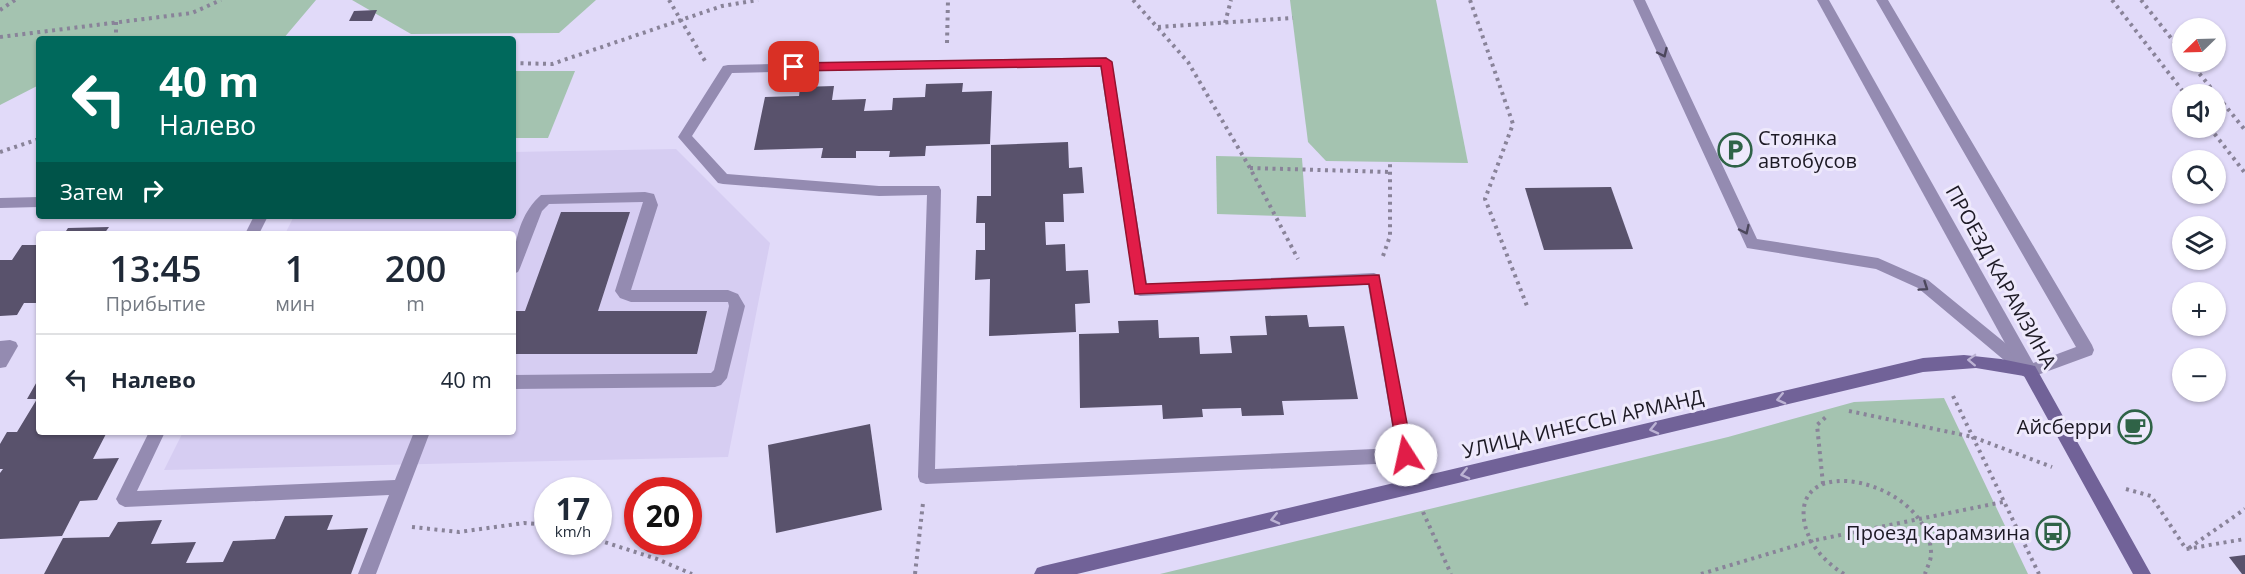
<!DOCTYPE html>
<html lang="ru">
<meta charset="utf-8">
<style>
body{margin:0;font-family:"Open Sans",sans-serif;background:#f2f2f3;color:#1f2937;height:100vh;display:flex;flex-direction:column;font-size:22px;white-space:nowrap}
*{box-sizing:border-box;margin:0}
p{font-size:20px;color:#747a83}
.icon{flex:none;width:33px;height:33px;fill:none;stroke:currentColor;stroke-width:2;stroke-linecap:round;stroke-linejoin:round}
.map{position:relative;flex:1;overflow:hidden}
.details{position:absolute;left:36px;top:231px;width:480px;height:204px;display:flex;flex-direction:column;background:#fff;border-radius:6px;box-shadow:0 2px 4px #0004}
.details>*{flex:none}
.top-card{position:absolute;left:36px;top:36px;width:480px;height:183px;border-radius:6px;box-shadow:0 2px 4px #0004;background:#00695c;color:#fff;overflow:hidden}
.needle{width:39px;rotate:247deg}
.tools{position:absolute;left:2172px;top:18px;display:grid;gap:12px}
.tools a{display:grid;place-items:center;width:54px;height:54px;border-radius:50%;background:#fff;box-shadow:0 2px 4px #0004;font-size:30px}
.speed{position:absolute;left:534px;top:477px;display:flex;gap:12px;font-size:30px;font-weight:700;text-align:center}
.speed>*{display:grid;place-content:center;width:78px;height:78px;border-radius:50%;background:#fff;box-shadow:0 2px 4px #0004;line-height:1}
.speed small{font-size:15px;font-weight:400}
.speed .limit{border:9px solid #d22;background:#fff;color:#111}
.pin{position:absolute;display:grid;place-items:center;width:51px;height:51px;color:#fff;margin:-26px;border-radius:12px;box-shadow:0 3px 9px #0006}
.me{position:absolute;width:66px;margin:-33px;rotate:350deg;stroke-linejoin:round;filter:drop-shadow(0 0 4px #0008)}
.turn{display:flex;align-items:center;gap:21px;height:126px;padding:0 24px;font-size:27px}
.turn .icon{width:78px;height:78px;stroke-width:2.5}
.turn b{display:block;font-size:42px;line-height:51px}
.then{display:flex;align-items:center;height:57px;padding:0 24px;background:#0003;gap:12px;font-size:22px}
.eta{display:flex;justify-content:space-evenly;align-items:center;height:102px;text-align:center}
.eta b{font-size:36px;font-weight:600;line-height:42px}
ul{padding:0;list-style:none}
li{display:flex;align-items:center;gap:18px;height:90px;padding:0 24px;border-top:2px solid #e0e1e3}
li div{flex:1}
li b{display:block;font-size:22px}
li em{font-style:normal}
.map>svg:first-child{display:block}
.built{fill:#d6cdf2}
.green{fill:#a4c3b0}
.building{fill:#59526c}
.lines{fill:none;stroke-linecap:round;stroke-linejoin:round}
.path{stroke:#898399;stroke-width:4;stroke-dasharray:3 4.5;stroke-linecap:butt}
.lane{fill:#948bb1;fill-rule:evenodd}
.street{fill:#948bb1;fill-rule:evenodd}
.secondary{fill:#716298;fill-rule:evenodd}
.oneway{stroke:#4c475c}
.oneway2{stroke:#bcb3d4}
.route{fill:#e11d48;stroke:#92132f;stroke-width:1.5}
.labels{text-anchor:middle;stroke-width:6;stroke-linejoin:round;paint-order:stroke}
.poi-label{font-size:20px;fill:#1c1924;stroke:#eee9fc;text-anchor:end}
.street-label{font-size:20px;fill:#1c1924;stroke:#eee9fc}
</style>
<div class="map">
<svg width="2245" height="574" viewBox="0 0 2245 574">
<rect width="100%" height="100%" fill="#e1daf9"/>
<path class="built" d="M676,149L770,243L728,457L164,470L183,432H513V234H285L294,216H513V152Z"/>
<g class="green">
<path d="M0,0H316L283,39H39V85L0,105Z"/>
<path d="M352,0H596L559,33L411,34Z"/>
<path d="M1290,0H1436L1468,163L1326,161L1308,142Z"/>
<path d="M513,71H575L548,138H513Z"/>
<path d="M1216,156L1302,158L1306,217L1217,214Z"/>
<path d="M1944,398L2028,574H1160L1728,437L1854,402Z"/>
</g>
<g class="building">
<path d="M377,10L372,21H349L354,11Z"/>
<path d="M963,83L962,92L992,91L990,144L926,146L925,156L889,157L890,151H856V158H821L823,148L754,150L765,97L799,96L800,87L834,86L832,100L866,99L864,111L892,110L893,98L925,97L926,84Z"/>
<path d="M1068,142L1069,168L1082,167L1084,193L1063,194L1064,222H1045L1046,245L1065,244L1066,271L1088,270L1090,303L1075,304L1076,332L989,336L990,279L975,280L976,250H985V223H976L977,196H991V145Z"/>
<path d="M1611,187L1633,249L1544,250L1525,188Z"/>
<path d="M561,212H630L598,311H707L697,354H513V311H525Z"/>
<path d="M109,227L104,234H64L68,228Z"/>
<path d="M22,245H39V303H24L17,315L0,316V260H12Z"/>
<path d="M1307,315L1309,327L1344,326L1358,399L1282,401L1284,415L1242,416L1241,408L1202,409L1203,417L1163,419L1162,405L1080,408L1079,334L1119,333L1118,321L1158,320L1159,338L1199,337L1200,354L1232,353L1230,336L1267,335L1265,316Z"/>
<path d="M39,378V432H107L93,459L119,458L97,500L80,501L62,536L0,539V473L3,469H0V444L7,432H17L37,399H27Z"/>
<path d="M870,424L882,510L776,533L768,445Z"/>
<path d="M333,515L327,530L368,528L351,574H44L63,538L109,537L118,522L162,520L151,544L196,542L186,563L223,562L233,541L275,539L285,516Z"/>
<path d="M2245,555V574H2242L2229,557Z"/>
</g>
<g class="lines">
<g class="path">
<path d="M669,0L705,61"/>
<path d="M1133,0L1188,62L1250,168L1298,259"/>
<path d="M1470,0L1513,124L1485,199L1527,306"/>
<path d="M2112,0L2185,94"/>
<path d="M2141,0L2182,52"/>
<path d="M0,10L15,0"/>
<path d="M116,22V39"/>
<path d="M1225,23L1231,0"/>
<path d="M1158,27L1293,18"/>
<path d="M0,37L192,13L221,0"/>
<path d="M947,43L948,0"/>
<path d="M2190,62L2245,130"/>
<path d="M513,63L552,64L722,6L758,0"/>
<path d="M2210,128L2245,173"/>
<path d="M0,152L39,139"/>
<path d="M1250,168L1390,172"/>
<path d="M1383,256L1390,236V162"/>
<path d="M1953,396L2039,574"/>
<path d="M1849,411L1973,437L2052,467"/>
<path d="M1823,484L1817,425L1826,417"/>
<path d="M2126,489L2151,496L2186,549L2245,539"/>
<path d="M1423,512L1451,574"/>
<path d="M412,527L459,532L524,523L548,525"/>
<path d="M598,540L657,559L692,574"/>
<path d="M2189,548L2245,509"/>
<path d="M915,574L923,503"/>
<path d="M1701,574L1811,541L2003,502"/>
<path d="M1844,574C1826,563 1810,546 1805,525C1788,449 1928,480 1931,552C1932,559 1927,567 1925,574"/>
</g>
<g class="lane">
<path d="M1633,0H1645L1757,239L1878,258L1928,280L2031,364L2076,347L1876,0H1888L2092,345L2094,350L2092,355L2029,378L2023,376L1918,288L1876,269L1747,248Z"/>
<path d="M1106,57L1112,61L1147,284L1374,273L1379,275L1419,486L1417,491L1411,493L1405,491L1398,463L926,484L920,482L918,477L927,195L879,196L723,184L718,183L678,137L723,66L728,65ZM1100,65L1135,294L1140,296L1368,285L1396,448L935,469L941,190L939,186H879L727,174L692,136L732,73Z"/>
<path d="M645,192L654,194L658,205L631,290H728L738,294L745,306L727,378L721,385L715,387L513,389V375L711,373L714,370L729,306L728,302H631L620,298L615,291L643,202L549,204L542,211L520,268L518,272L513,274C513,246 519,214 541,195Z"/>
<path d="M39,197V207L0,208V198Z"/>
<path d="M254,216H268L259,234H245Z"/>
<path d="M10,340L16,342L18,346L6,367L0,368V341Z"/>
<path d="M149,432H165L137,491L395,480L414,432H430L376,574H358L389,495L125,507L119,504L116,499Z"/>
</g>
<path class="street" d="M1817,0H1829L2035,366L2037,371L2035,376L2029,378L2023,376Z"/>
<path class="secondary" d="M1964,355L2001,359L2035,366L2151,574H2133L2024,376L1976,368L1923,372L1077,574H1034L1037,568L1043,566L1923,358Z"/>
</g>
<defs><path id="oneway-chevron" d="M-2-3.5L2.5 0L-2 3.5" fill="none" stroke-width="1.6" stroke-linecap="round" stroke-linejoin="round" transform="scale(1.5)"/></defs>
<g class="oneway">
<use href="#oneway-chevron" transform="translate(1663 53) rotate(65)"/>
<use href="#oneway-chevron" transform="translate(1745 230) rotate(65)"/>
<use href="#oneway-chevron" transform="translate(1924 287) rotate(34)"/>
</g>
<g class="oneway2">
<use href="#oneway-chevron" transform="translate(1972 360) rotate(-178)"/>
<use href="#oneway-chevron" transform="translate(1781 399) rotate(167)"/>
<use href="#oneway-chevron" transform="translate(1654 429) rotate(167)"/>
<use href="#oneway-chevron" transform="translate(1465 474) rotate(167)"/>
<use href="#oneway-chevron" transform="translate(1275 519) rotate(167)"/>
</g>
<path class="route" d="M1106,58L1112,62L1146,284L1379,275L1413,455L1411,460L1406,462L1400,460L1398,455L1369,284L1135,294L1101,66L794,71L788,67L794,63Z"/>
<defs>
<g id="parking-ring" transform="scale(1.725)"><circle r="9.5" fill="#eee9fc" stroke="#2f6347" stroke-width="1.5"/><path d="M-3.5-5.5H1a3.5 3.5 0 0 1 0 7H-1V5.5H-3.5ZM-1-3.4V-.6H.8a1.4 1.4 0 0 0 0-2.8Z" fill="#2f6347"/></g>
<g id="cafe-ring" transform="scale(1.725)"><circle r="9.5" fill="#eee9fc" stroke="#2f6347" stroke-width="1.5"/><path d="M-5.5-4.5H6V0H3Q3 3.5 0 3.5H-2.5Q-5.5 3.5-5.5 0ZM3-3.2v2h1.7v-2ZM-6 4.5H4V6H-6Z" fill="#2f6347"/></g>
<g id="bus-ring" transform="scale(1.725)"><circle r="9.5" fill="#eee9fc" stroke="#2f6347" stroke-width="1.5"/><path d="M-5-6H5V4H4V6H2V4H-2V6H-4V4H-5ZM-3.5-4V0h7V-4ZM-3.5 1.2v1.5H-2V1.2ZM2 1.2v1.5H3.5V1.2Z" fill="#2f6347"/></g>
</defs>
<g fill-rule="evenodd">
<use href="#parking-ring" x="1735" y="150"/>
<use href="#cafe-ring" x="2135" y="427"/>
<use href="#bus-ring" x="2053" y="533"/>
</g>
<g class="labels">
<g class="poi-label">
<text x="1758" y="145" text-anchor="start">Стоянка<tspan x="1758" dy="23">автобусов</tspan></text>
<text x="2112" y="434">Айсберри</text>
<text x="2030" y="540">Проезд Карамзина</text>
</g>
<g class="street-label">
<text transform="translate(2001 277) rotate(61)" y="7">ПРОЕЗД КАРАМЗИНА</text>
<text transform="translate(1583 424) rotate(-13)" y="7">УЛИЦА ИНЕССЫ АРМАНД</text>
</g>
</g>
</svg>
<div class="tools">
<a><svg class="needle" viewBox="-14 -14 28 28"><path d="M0-13l5 13h-10z" fill="#e53935"/><path d="M0 13l5-13h-10z" fill="#747a83"/></svg></a>
<a><svg class="icon" aria-label="sound" viewBox="0 0 24 24"><path d="M4 9h4l5-4v14l-5-4H4zM17 9q2 3 0 6"/></svg></a>
<a><svg class="icon" aria-label="search" viewBox="0 0 24 24"><circle cx="10" cy="10" r="6"/><path d="M15 15l6 6"/></svg></a>
<a><svg class="icon" aria-label="layers" viewBox="0 0 24 24"><path d="M12 4l9 5-9 5-9-5zM3 14l9 5 9-5"/></svg></a>
<a>+</a>
<a>−</a>
</div>
<div class="speed"><div>17<small>km/h</small></div><div class="limit">20</div></div>
<div class="pin" style="left:794px;top:67px;background:#d93025"><svg class="icon" aria-label="arrive" viewBox="0 0 24 24"><path d="M6 21V4h12l-3 4 3 4H6"/></svg></div>
<svg class="me" style="left:1406px;top:455px" viewBox="-20 -20 40 40"><circle r="19" fill="#fff"/><path d="M0-13L10 11 0 6-10 11z" fill="#e11d48"/></svg>
<div class="top-card">
<div class="turn"><svg class="icon" aria-label="left" viewBox="0 0 24 24"><path d="M17 20v-9H6M10 6l-5 5 5 5"/></svg><div><b>40 m</b>Налево</div></div>
<div class="then">Затем<svg class="icon" aria-label="right" viewBox="0 0 24 24"><path d="M7 20v-9h11M14 6l5 5-5 5"/></svg></div>
</div>
<section class="details">
<div class="eta">
<div><b>13:45</b><p>Прибытие</p></div>
<div><b>1</b><p>мин</p></div>
<div><b>200</b><p>m</p></div>
</div>
<ul>
<li><svg class="icon" aria-label="left" viewBox="0 0 24 24"><path d="M17 20v-9H6M10 6l-5 5 5 5"/></svg><div><b>Налево</b></div><em>40 m</em></li>
</ul>
</section>
</div>
